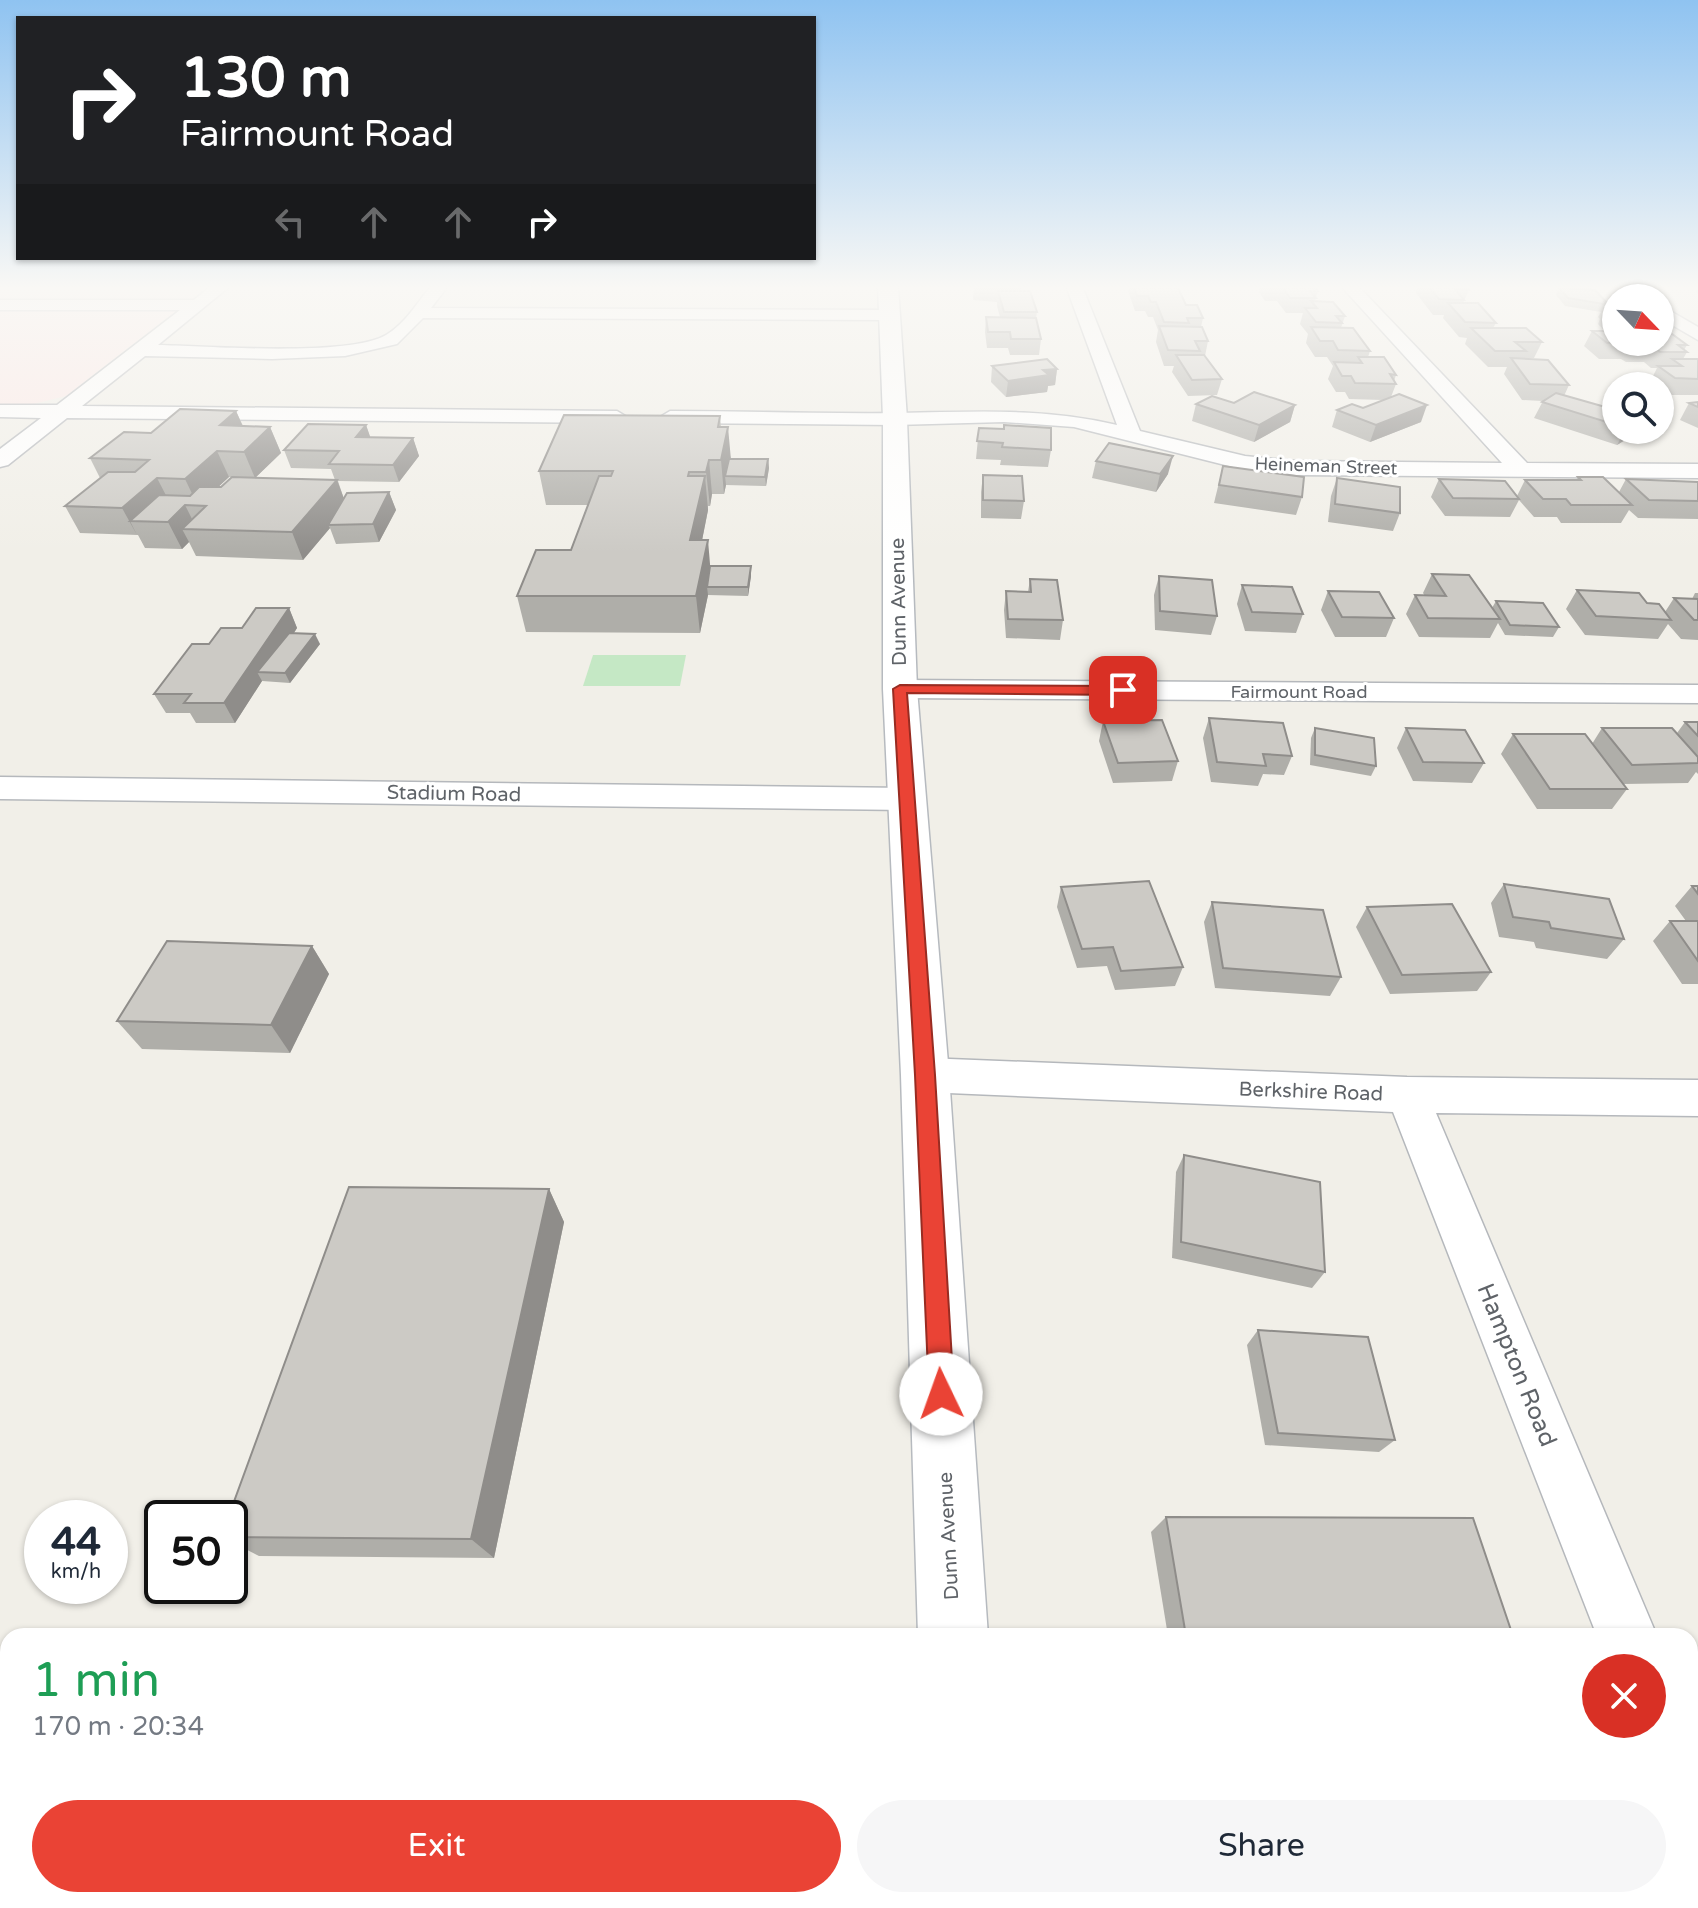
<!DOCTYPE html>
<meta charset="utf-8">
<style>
body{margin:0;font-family:"Varela Round",sans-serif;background:#f6f6f7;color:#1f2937;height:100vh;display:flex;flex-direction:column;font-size:30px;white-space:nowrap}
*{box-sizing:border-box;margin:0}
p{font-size:26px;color:#747a83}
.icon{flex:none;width:44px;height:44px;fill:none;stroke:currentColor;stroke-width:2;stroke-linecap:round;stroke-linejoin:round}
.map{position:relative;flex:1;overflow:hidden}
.sheet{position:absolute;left:0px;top:1628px;width:1698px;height:280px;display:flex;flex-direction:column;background:#fff;border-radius:24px 24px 0 0;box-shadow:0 2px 6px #0004}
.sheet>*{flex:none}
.banner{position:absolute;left:16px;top:16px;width:800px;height:244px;border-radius:0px;box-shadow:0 2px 6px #0004;background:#202124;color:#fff;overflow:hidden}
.needle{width:52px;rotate:115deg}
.fabs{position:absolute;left:1602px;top:284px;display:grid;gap:16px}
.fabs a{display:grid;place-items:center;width:72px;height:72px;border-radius:50%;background:#fff;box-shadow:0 2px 6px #0004;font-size:40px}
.speed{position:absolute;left:24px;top:1500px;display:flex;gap:16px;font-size:40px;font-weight:700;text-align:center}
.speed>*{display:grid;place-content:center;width:104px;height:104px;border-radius:50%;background:#fff;box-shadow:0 2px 6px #0004;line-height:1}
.speed small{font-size:20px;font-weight:400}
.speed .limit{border:4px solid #111;border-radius:12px;background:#fff;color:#111}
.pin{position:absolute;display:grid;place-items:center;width:68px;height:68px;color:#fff;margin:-34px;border-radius:16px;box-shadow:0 4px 12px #0006}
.me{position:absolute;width:88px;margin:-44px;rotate:357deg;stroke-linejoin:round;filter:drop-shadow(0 0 6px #0008)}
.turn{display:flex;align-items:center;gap:28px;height:168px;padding:0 32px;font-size:36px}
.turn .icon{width:104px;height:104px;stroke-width:2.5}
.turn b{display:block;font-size:56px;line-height:68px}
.lanes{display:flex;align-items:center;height:76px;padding:0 32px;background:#0003;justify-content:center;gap:40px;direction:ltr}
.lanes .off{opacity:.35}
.round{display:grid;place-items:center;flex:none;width:84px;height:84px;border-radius:42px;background:#f6f6f7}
.head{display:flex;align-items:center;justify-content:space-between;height:136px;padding:0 32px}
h1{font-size:48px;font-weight:600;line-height:60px;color:#1e9e55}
.action{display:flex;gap:16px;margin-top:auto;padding:16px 32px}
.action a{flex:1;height:92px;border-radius:48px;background:#ea4335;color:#fff;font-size:32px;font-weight:600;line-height:92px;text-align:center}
.action a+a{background:#f6f6f7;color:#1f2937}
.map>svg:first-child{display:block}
.medical{fill:#fce8e6}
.green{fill:#c5e8c5}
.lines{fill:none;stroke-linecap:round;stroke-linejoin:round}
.minor-casing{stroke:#b5b8bc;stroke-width:3}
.secondary-casing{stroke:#b6babf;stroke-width:3}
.minor{fill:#fff;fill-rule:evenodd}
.secondary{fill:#fff;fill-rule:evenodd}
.wall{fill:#afaea9;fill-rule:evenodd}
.shaded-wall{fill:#8f8d8a}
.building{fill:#cccac5;stroke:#8f8d8a;stroke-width:2}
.route{fill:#ea4335;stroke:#982c22;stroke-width:2}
.labels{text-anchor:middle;stroke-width:6;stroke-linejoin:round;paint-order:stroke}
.far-street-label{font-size:18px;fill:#5f6368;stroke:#fff}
.street-label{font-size:20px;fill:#5f6368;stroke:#fff}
.near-street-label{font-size:24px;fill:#5f6368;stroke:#fff}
</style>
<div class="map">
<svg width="1698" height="1908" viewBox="0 0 1698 1908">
<rect width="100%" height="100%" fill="#f1efe8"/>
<path class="medical" d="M0,286H208L66,396L33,404H0Z"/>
<path class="green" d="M593,655H686L680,686H583Z"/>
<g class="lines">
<g class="minor-casing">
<g id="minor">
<path d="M211,286H230L158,345C207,346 348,357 386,335C405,324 417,303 431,286H448L431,308L888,310L897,315L888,320L423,318L397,344L345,356L272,359L145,356L82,406L617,411L627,417L617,423L67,418L8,465L0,467V449L41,418L0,417V405H57L180,310H0V300H194Z"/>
<path d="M1066,286H1082L1140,431L1245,456L1296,461L1502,463L1341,286H1358L1527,463L1698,464V478L1296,475L1245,470L1074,427L1004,422L895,425L670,423L660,417L670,411C746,411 822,414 897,413C972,412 1043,407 1117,425Z"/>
<path d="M1618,286H1637L1651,298H1632Z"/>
<path d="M1660,305L1698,327V340L1660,318Z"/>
<path d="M900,680L1698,685V703L900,698L890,695L885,689L890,683Z"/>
<path d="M0,777L907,788L919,791L924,799L919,807L907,810L0,799Z"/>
<path d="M925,1058L1407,1077L1698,1080V1116L1436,1113L1657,1636H1597L1393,1112L925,1092L910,1087L904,1075L910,1063Z"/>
<path d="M1690,1759L1698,1762V1843L1690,1839Z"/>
</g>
</g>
<g class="secondary-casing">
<g id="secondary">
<path d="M878,286H898L907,419L917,689L949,1075L988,1636H918L901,1075L883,689V419Z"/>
<rect x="925" y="1900" width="80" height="8"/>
</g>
</g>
<use href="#minor" class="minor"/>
<use href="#secondary" class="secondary"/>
</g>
<g class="wall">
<path d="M974,286H1021V291L1037,312L1036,318L1041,339L1039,355H1010L1008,348H987L985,332L986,317H1000L997,306V302L973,300Z"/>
<path d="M1180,286L1179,290L1186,305L1203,318L1201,327L1208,341L1205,356L1222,379L1217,395L1188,396L1172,372L1174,366H1164L1156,342L1158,330L1153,317H1148L1145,311H1135L1128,291L1129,287Z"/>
<path d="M1260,286H1314L1318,291L1315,301L1345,316L1341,328L1370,351L1368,357L1396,375L1394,381L1396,384L1391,397L1421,422L1370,442L1332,427L1337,410L1363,408L1383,400L1349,399L1345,392H1336L1328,379L1333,366L1327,357H1315L1306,343L1308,334L1300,324L1303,313H1286L1277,301H1265L1259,292Z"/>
<path d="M1405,286H1465L1469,290L1463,303L1496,323L1493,328L1542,342L1534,358H1522L1569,385L1564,396L1616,410V430H1625L1624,432L1625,430H1635L1633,435L1617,445L1534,418L1543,401L1522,400L1504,374L1507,367H1488L1465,344L1467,338L1459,337L1443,318L1444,315H1433L1416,293L1417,288H1406Z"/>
<path d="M1683,286H1698V294L1696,292L1698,288H1685Z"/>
<path d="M1559,288L1606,302H1616V342L1687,345L1684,350L1687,352L1683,359H1698V395H1665L1660,391V386H1654L1650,382L1657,368H1651L1644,362H1626L1621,359H1599L1584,346L1592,331H1605L1598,324L1600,319L1598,317L1601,312L1565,306L1556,295Z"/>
<path d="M992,366L1057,369L1055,385L1048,386L1047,392L1006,397L991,382Z"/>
<path d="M1698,402V428L1680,420L1689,403Z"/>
<path d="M1234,403L1295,405L1290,422L1254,442L1192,421L1196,404Z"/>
<path d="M236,411L243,426L270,427L281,453L255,478L335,480L331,469L291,468L284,450L366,425L370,437L413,438L419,456L399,482L338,481L344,499L389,492L396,510L379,542L336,544L330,528L303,560L196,556L189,542L182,549L145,548L138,535L80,533L65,506L100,478L90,458L151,433ZM229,477H232L221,487H218Z"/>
<path d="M720,416L721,427L731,459H768L769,468L766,486L726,485L724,494H712L710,506H708V510L702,540L710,566L751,576L748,596L708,595L700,633L526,632L517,596L571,550L588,505H546L539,471Z"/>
<path d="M979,428L1004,429L1051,450L1048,467L1000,465L1001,460L976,459Z"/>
<path d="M1096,461L1168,474L1156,492L1092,478Z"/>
<path d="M1223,466L1302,497L1296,515L1214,503Z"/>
<path d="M983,475L1024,501L1021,519L981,518V492Z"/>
<path d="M1578,477L1619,492L1626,479L1698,482V519L1638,518L1629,510L1621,523H1561L1557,517H1534L1519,500L1510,517L1445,516L1431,497L1439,479L1517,496L1525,480H1576Z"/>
<path d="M1337,478L1400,513L1393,531L1328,522L1331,496Z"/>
<path d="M1432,574L1492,608L1496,601L1559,627L1553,637L1505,635L1498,623L1490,638L1419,637L1406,614L1415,595L1425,596L1423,593Z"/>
<path d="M1159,576L1217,616L1211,635L1155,630L1154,595Z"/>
<path d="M1030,579L1063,620L1060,640L1006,638L1004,610L1006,591L1028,592Z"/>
<path d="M1242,585L1303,614L1296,633L1245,631L1237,604Z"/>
<path d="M1577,590L1647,603L1665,612L1674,598L1692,599L1695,593H1698V640L1681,639L1668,624L1658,639L1585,635L1566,609Z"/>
<path d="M1328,591L1394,618L1386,637H1335L1321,610Z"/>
<path d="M289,608L297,628L294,633L320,644L290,683L262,681L235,723H196L190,713H166L154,694L209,644Z"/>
<path d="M1209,718L1292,756L1284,775L1263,774L1258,786L1211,782L1203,738Z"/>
<path d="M1103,721L1178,761L1172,781L1113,783L1099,741Z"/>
<path d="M1685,722H1698V774L1696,772L1688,783L1623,784L1627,789L1612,809H1537L1501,754L1513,734L1592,744L1602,728L1677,733Z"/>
<path d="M1315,728L1376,766L1371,776L1310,765L1311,738Z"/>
<path d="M1406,728L1484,763L1472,783L1413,781L1397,748Z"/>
<path d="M1504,884L1624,939L1607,959L1536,948L1534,942L1499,937L1491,903Z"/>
<path d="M1692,886H1698V984H1682L1653,941L1670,921H1686L1675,906Z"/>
<path d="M1061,887L1183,967L1175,986L1115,990L1107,966L1077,968L1057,907Z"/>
<path d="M1212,902L1341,977L1330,996L1215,988L1204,922Z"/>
<path d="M1367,907L1491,972L1477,991L1390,994L1356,927Z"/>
<path d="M312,946L329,974L290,1053L142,1049L117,1021Z"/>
<path d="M1184,1155L1325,1272L1312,1288L1172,1258L1176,1172Z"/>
<path d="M549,1189L564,1222L494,1558L259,1556L230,1541V1537Z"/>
<path d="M1258,1330L1395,1440L1379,1452L1265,1445L1247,1345Z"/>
<path d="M1166,1517L1513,1636H1168L1151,1532Z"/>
<path d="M1338,1900H1529L1532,1908H1340Z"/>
</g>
<g class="shaded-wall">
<path d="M1057,369L1055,385L1048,386L1047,392L1006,397L1008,381L1043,370Z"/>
<path d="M1295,405L1290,422L1254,442L1259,425Z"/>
<path d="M1427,405L1421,422L1370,442L1376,425Z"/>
<path d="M236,411L247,436L220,425Z"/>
<path d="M366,425L372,442L356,437Z"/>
<path d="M270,427L281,453L255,478L244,452Z"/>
<path d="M728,427L731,460L725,476L726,485L724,494L721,460Z"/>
<path d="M1625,430H1635L1633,435L1617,445Z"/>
<path d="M413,438L419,456L399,482L393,465Z"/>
<path d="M217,451L229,477L198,506L185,479Z"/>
<path d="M1173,456L1168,474L1156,492L1160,474Z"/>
<path d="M768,459L769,468L766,486L765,477Z"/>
<path d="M709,460L712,494L710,506L706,472Z"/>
<path d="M705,476L708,510L695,576L690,540Z"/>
<path d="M157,478L171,505L130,521L137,535L122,508Z"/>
<path d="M337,480L347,507L328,525L330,528L303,560L292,532Z"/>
<path d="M389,492L396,510L379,542L373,524Z"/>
<path d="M185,505L197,529H182L189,542L182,549L168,522Z"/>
<path d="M708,540L711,576L707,587L708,595L700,633L696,596Z"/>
<path d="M751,566V576L748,596V587Z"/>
<path d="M289,608L297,628L268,672H257L262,681L235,723L224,703Z"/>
<path d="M315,634L320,644L290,683L285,673Z"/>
<path d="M312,946L329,974L290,1053L271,1025Z"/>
<path d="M549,1189L564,1222L494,1558L471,1539Z"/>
</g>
<g class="building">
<path d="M991,286H1021V288Z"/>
<path d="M1134,286H1177L1186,305H1197L1203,318H1187L1189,323L1164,322L1156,302H1151L1148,296H1137Z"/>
<path d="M1282,286H1314L1318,291H1310L1316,298H1290Z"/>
<path d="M1428,286H1465L1469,290L1455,289L1464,300L1439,299Z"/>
<path d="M1559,288L1595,290L1608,304L1605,302L1604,304L1568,298Z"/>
<path d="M998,291H1030L1037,312H1004Z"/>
<path d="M1311,301L1333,302L1345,316H1336L1342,323L1316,322L1305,308H1317Z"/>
<path d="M1605,302H1616V316H1614L1605,308H1612Z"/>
<path d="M1448,303H1478L1496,323L1465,322Z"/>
<path d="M986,317L1036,318L1041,339H1011L1010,332H988Z"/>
<path d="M1159,326L1202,327L1208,341H1195L1200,351L1168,350Z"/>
<path d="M1311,327L1353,328L1370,351L1338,350L1333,341H1320Z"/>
<path d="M1471,328H1526L1542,342H1515L1526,351H1495Z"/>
<path d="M1592,331H1616V342H1660V331H1668L1687,345H1678L1687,352H1660L1653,346H1634L1629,343H1607Z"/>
<path d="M1176,355H1204L1222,379L1192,380Z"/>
<path d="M1358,357H1384L1396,375L1390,374L1396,384L1355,383L1351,376H1342L1334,362L1362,363Z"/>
<path d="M1511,358L1548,360L1569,385L1530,384Z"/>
<path d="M1047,359L1057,369L1043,370L1049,375L1008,381L992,366Z"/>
<path d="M1672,359H1698V379L1675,378L1658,366H1682Z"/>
<path d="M1254,392L1295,405L1259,425L1196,404L1212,396L1234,403Z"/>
<path d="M1556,393L1616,410V425L1542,402Z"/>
<path d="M1399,394L1427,405L1376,425L1337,410L1352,404L1363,408Z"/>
<path d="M1698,402V407L1689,403Z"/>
<path d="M180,409L236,411L220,425L270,427L244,452L217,451L185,479L157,478L122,508L65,506L108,472H135L149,460L90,458L124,432L151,433Z"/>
<path d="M564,415L720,416L718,427H728L721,460H709L706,472H689L688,476H705L690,540H708L696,596H517L536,550H571L599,476H611L613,471H539Z"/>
<path d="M308,424L366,425L356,437L413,438L393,465L329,464L339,451L284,450Z"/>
<path d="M1004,425L1051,428V450L1002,447L1003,443L977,441L979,428L1004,429Z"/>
<path d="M1109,443L1173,456L1160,474L1096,461Z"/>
<path d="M729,459H768L765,477L725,476Z"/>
<path d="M1223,466L1304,477L1302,497L1219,485Z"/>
<path d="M983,475L1022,476L1024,501L983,500Z"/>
<path d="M232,477L337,480L292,532L182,529L206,506L185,505L168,522L130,521L159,495L190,496L199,487H221Z"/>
<path d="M1578,477H1603L1632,505H1571L1566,499H1543L1525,480H1581Z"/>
<path d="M1337,478L1400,487V513L1335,504Z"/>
<path d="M1439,479L1505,481L1519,499L1453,498Z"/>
<path d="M1626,479L1698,482V501L1649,500Z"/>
<path d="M389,492L373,524L328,525L347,493Z"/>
<path d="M710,566H751L748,587H707Z"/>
<path d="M1432,574L1469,575L1500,619L1428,618L1415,595L1446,596Z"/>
<path d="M1159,576L1212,580L1217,616L1160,611Z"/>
<path d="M1030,579L1057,580L1063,620L1008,619L1006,591L1031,592Z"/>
<path d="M1242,585L1292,587L1303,614L1252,612Z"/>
<path d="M1577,590L1639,593L1647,603L1659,604L1671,620L1596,616Z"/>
<path d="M1328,591L1379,592L1394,618L1342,617Z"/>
<path d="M1674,598L1698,599V620H1694Z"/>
<path d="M1496,601L1543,603L1559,627L1510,625Z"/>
<path d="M256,608H289L224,703H184L191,694H154L192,644H209L221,628H242Z"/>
<path d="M289,633L315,634L285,673L257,672Z"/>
<path d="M1209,718L1283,723L1292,756L1263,754L1266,766L1217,762Z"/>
<path d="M1162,720L1178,761L1118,763L1103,721Z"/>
<path d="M1685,722H1698V736Z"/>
<path d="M1315,728L1374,738L1376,766L1315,755Z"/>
<path d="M1406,728L1465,730L1484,763L1423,762Z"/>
<path d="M1602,728H1672L1698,757V763L1632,765Z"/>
<path d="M1513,734H1585L1627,789H1550Z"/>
<path d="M1149,881L1183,967L1121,971L1113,947L1082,949L1061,887Z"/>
<path d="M1504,884L1609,899L1624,939L1551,928L1549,922L1513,917Z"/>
<path d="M1692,886H1698V894Z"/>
<path d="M1212,902L1323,910L1341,977L1223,968Z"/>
<path d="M1452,904L1491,972L1402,975L1367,907Z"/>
<path d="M1670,921H1698V961Z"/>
<path d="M167,941L312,946L271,1025L117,1021Z"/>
<path d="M1184,1155L1320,1182L1325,1272L1181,1242Z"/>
<path d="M349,1187L549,1189L471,1539L230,1537V1518H228Z"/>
<path d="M1258,1330L1368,1337L1395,1440L1278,1433Z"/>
<path d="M1166,1517L1473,1518L1513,1636H1186Z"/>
<path d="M1357,1900H1529L1532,1908H1359Z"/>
</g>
<linearGradient id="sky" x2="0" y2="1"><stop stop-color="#8fc3f1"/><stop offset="0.52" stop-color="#f9f8f5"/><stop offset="1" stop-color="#f9f8f5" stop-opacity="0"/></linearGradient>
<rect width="1698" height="553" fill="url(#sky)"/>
<path class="route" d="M900,685L1123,686L1130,690L1123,695L907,693L935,1075L954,1394L950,1403L941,1406L932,1403L929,1394L915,1075L893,689Z"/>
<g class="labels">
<g class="far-street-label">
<text transform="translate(1326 466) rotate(2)" y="6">Heineman Street</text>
<text x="1299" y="698">Fairmount Road</text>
</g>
<g class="street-label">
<text transform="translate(898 602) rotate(-91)" y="7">Dunn Avenue</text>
<text transform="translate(454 793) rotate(1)" y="7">Stadium Road</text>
<text transform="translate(1311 1091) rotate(2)" y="7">Berkshire Road</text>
<text transform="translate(948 1536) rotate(-93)" y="7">Dunn Avenue</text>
</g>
<g class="near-street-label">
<text transform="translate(1517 1365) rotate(68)" y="8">Hampton Road</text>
</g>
</g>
</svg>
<div class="fabs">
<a><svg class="needle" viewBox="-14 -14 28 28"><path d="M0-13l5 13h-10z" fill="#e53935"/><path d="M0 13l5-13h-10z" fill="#747a83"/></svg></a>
<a><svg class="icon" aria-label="search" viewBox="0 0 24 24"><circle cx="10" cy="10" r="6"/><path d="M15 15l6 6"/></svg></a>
</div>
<div class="speed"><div>44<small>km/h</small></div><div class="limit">50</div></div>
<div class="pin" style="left:1123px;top:690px;background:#d93025"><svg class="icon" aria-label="arrive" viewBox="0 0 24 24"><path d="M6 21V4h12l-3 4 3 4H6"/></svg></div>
<svg class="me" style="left:941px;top:1394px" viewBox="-20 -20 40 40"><circle r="19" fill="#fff"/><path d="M0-13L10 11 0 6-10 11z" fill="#ea4335"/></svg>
<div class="banner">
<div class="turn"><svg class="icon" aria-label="right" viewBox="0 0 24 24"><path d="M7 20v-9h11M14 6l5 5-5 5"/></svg><div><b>130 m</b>Fairmount Road</div></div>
<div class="lanes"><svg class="icon off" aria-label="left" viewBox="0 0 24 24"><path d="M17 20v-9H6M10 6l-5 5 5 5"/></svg><svg class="icon off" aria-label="ahead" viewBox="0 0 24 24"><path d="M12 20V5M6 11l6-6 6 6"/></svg><svg class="icon off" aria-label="ahead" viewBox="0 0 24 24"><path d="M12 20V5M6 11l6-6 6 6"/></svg><svg class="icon" aria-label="right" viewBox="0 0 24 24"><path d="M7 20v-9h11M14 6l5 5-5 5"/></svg></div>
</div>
<section class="sheet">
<div class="head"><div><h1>1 min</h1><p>170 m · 20:34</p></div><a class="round" style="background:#d93025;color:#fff"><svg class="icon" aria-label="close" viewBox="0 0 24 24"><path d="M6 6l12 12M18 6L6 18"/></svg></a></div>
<div class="action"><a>Exit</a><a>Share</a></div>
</section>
</div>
